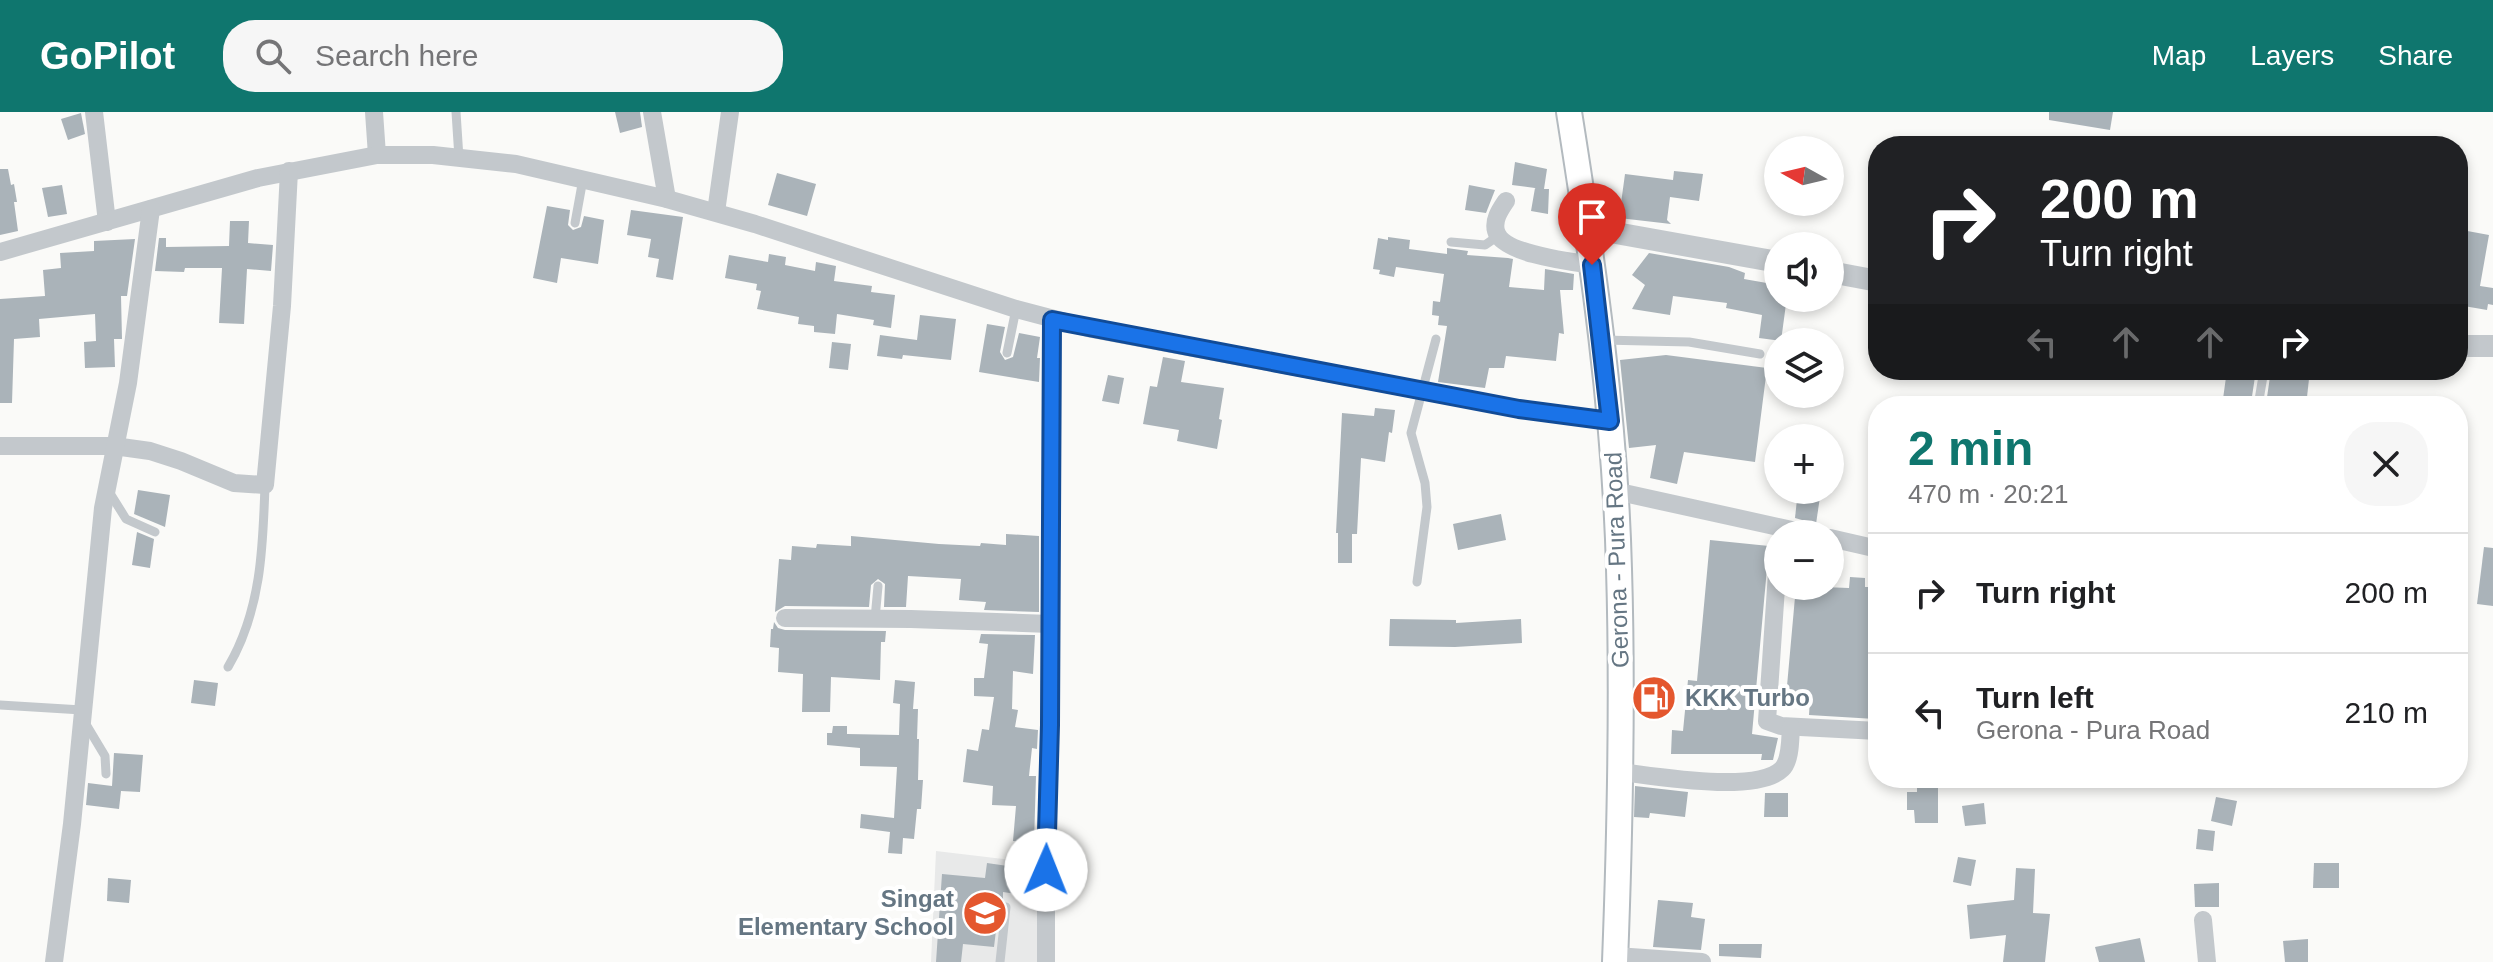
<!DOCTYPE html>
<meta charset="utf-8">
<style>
body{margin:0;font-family:Arial,sans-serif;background:#f6f6f6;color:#202124;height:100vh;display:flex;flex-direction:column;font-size:30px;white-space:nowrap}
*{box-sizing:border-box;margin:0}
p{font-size:26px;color:#757577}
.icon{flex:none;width:44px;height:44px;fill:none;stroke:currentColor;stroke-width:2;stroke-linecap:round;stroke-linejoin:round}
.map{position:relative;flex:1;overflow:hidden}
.details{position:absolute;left:1868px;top:284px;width:600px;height:392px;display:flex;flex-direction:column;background:#fff;border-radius:32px;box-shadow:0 4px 12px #0003}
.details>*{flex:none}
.hud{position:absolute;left:1868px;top:24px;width:600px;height:244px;border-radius:32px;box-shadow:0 4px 12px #0003;background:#202124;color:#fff;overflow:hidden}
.needle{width:52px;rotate:278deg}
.tools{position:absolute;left:1764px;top:24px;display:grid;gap:16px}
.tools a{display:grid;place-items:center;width:80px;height:80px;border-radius:50%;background:#fff;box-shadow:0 4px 12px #0003;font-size:40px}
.pin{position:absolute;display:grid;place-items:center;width:68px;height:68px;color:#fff;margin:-82px -34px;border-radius:50% 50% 50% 0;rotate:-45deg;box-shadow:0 0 8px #0007}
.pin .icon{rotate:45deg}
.me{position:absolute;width:88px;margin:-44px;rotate:1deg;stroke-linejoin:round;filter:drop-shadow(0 0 6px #0008)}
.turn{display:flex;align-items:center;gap:28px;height:168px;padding:0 40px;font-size:36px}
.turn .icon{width:104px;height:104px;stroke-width:2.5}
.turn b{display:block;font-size:56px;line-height:68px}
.lanes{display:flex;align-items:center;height:76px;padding:0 40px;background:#0003;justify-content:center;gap:40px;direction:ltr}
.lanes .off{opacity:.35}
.round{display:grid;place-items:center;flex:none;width:84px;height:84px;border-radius:32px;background:#f6f6f6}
.summary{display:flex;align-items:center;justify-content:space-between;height:136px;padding:0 40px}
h1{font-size:48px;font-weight:700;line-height:60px;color:#0f766e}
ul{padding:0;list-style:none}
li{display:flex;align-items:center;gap:24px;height:120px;padding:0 40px;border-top:2px solid #e0e0e0}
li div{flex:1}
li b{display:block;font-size:30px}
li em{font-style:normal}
header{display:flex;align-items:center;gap:48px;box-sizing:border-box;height:112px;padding:0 40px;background:#0f766e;color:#fff}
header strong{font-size:38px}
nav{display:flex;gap:44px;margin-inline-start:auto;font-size:28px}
.search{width:560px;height:72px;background:#f6f6f6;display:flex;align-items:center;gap:20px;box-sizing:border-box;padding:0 28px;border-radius:32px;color:#757577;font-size:30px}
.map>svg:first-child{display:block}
.built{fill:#e8e9e9}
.building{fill:#aab3b9}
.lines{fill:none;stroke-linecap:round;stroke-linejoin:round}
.secondary-casing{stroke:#b3babf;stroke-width:28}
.service{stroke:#c3c8cc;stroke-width:9}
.minor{stroke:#c3c8cc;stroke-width:18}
.tertiary{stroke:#c3c8cc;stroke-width:22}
.secondary{stroke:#fff;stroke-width:24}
.route-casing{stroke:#114b97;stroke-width:20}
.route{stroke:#1a73e8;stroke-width:14}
.labels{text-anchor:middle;stroke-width:8;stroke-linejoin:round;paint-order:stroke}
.street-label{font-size:24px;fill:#657683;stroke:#fff}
.poi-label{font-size:24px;font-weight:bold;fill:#657683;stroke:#fff;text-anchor:start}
</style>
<header>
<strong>GoPilot</strong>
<div class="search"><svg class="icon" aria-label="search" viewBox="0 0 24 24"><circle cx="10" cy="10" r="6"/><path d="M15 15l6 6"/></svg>Search here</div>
<nav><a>Map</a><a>Layers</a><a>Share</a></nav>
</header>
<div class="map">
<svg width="2493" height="850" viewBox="0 0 2493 850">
<rect width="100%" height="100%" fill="#fafaf8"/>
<path class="built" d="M936,739L1037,751L1038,850H931Z"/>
<g class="building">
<path d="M615,0H640L642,15L620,21Z"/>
<path d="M2049,0H2113L2110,18L2049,8Z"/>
<path d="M81,1L85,22L68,28L61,7Z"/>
<path d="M1515,50L1547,57L1544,77H1549L1548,102L1531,99L1535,76L1542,77L1512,73Z"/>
<path d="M0,57H8L11,73L14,72L17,90H14L18,119L0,123Z"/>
<path d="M1674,59L1703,62L1699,89L1670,85L1667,108L1671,112L1619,106L1625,62L1673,68Z"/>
<path d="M777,61L816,72L807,104L768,93Z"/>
<path d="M62,73L67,102L48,105L42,76Z"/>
<path d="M1469,73L1495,78L1486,101L1465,98Z"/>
<path d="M547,94L570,98L568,113L573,118L581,115L584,104L604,108L598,152L561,146L557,171L533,166Z"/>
<path d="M631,98L683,105L673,168L656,165L659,147L648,145L651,127L627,123Z"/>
<path d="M230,109H249L248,131L273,133L271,159L247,157L244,212L219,211L222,156H185L184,160L155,159L159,126H166V135L229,134Z"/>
<path d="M2462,118L2489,123L2480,174L2493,176V193L2488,192L2487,198L2458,193V142Z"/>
<path d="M1388,125L1410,128L1409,137L1447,142V136L1468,139L1467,143L1508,146L1513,147L1509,175L1544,178L1545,157L1574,162L1573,178H1560L1564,222L1559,221L1556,249L1506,244L1504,256H1489L1485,276L1438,270L1447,214L1438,213L1439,204L1432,203L1433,189L1440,190L1444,162L1396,155L1394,165L1379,162L1380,158L1373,157L1378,126L1388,128Z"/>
<path d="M135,127L127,184H121L122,227H114L115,255L85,256L84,230L96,229L95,202L39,207L40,225L14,227L12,291H0V187L45,184L43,158L61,156L60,141L94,139V129Z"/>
<path d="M1649,141L1729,155L1745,161L1744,167L1778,173V186H1785L1786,192L1781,229L1759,226L1762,203L1726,196L1727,191L1673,184L1670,203L1632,197L1645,173L1632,163Z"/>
<path d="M769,142L786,145L785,153L815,159L816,150L836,154L834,169L872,174L871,180L895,183L891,216L873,213L874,208L837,202L835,222L814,220V214L798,212L799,205L757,197L761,179L756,178L757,172L725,166L729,143L768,150Z"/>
<path d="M920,203L956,207L951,248L903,243L902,247L877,244L880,223L917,228Z"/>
<path d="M987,212L1005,215L1000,240L1005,248L1013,245L1019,221L1040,225L1037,246H1040L1039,270L979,260Z"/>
<path d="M832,230L851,232L848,258L829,256Z"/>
<path d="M1666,243L1767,256L1755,350L1684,340L1677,372L1650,366L1656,333L1629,336L1620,248Z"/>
<path d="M1163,245L1185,249L1181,270L1224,276L1219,307L1222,308L1217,337L1177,329L1179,318L1143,312L1150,274L1157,275Z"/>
<path d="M2227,258H2256L2251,291H2246V294H2222Z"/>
<path d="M2271,258H2310L2306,294L2266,292Z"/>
<path d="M1108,263L1124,266L1119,292L1102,289Z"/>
<path d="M1375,296L1395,298L1392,321L1389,320L1385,350L1361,346L1357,422H1352V451H1338V421H1336L1342,301L1374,304Z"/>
<path d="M138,378L170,383L165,415L134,402Z"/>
<path d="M1798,378H1821L1816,412L1795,406Z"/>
<path d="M1501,402L1506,428L1458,438L1453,412Z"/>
<path d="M137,420L154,427L150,456L132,453Z"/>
<path d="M1006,422L1039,424V500L984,498L986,490L959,488L961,467L908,464L906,495H884L885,472L878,467L871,473L869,495L785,494L775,500L779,447L791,448L792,434L816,436L817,432L851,434V424L939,432L980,434L981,431L1006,433Z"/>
<path d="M1710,428L1769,434L1752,622L1778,626L1773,648H1761L1762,642H1671L1672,618L1683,619L1688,568L1697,569Z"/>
<path d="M2484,435L2493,436V494L2477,492Z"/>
<path d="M1850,465L1865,466V475H1878L1875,532H1872L1870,565V597H1876L1875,607L1809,603L1810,587L1786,585L1796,474L1849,476Z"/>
<path d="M1390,507L1456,508V511L1521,507L1522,531L1455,535L1389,534Z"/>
<path d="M774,510L778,516L785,518L886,519L885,530H881L880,568L831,565L830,600H802L803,562L778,560L779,536L770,535L771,517H773Z"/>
<path d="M981,522L1035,523L1033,562L1013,559L1012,597L1018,598L1015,615L1038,618L1037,637L1032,636L1029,664H1036L1034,731L1013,729L1016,694L992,693L993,674L963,670L967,637L978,639L982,617L989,618L994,585L974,584V566H984L988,532L979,531Z"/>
<path d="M194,568L218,571L215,594L191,591Z"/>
<path d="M895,568L915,570L913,597H918L917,627H919L918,668H923L921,697H917L914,727L903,726L902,742L888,741L890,720L860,716L861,702L894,706L897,655L860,654V636L827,633V621H832L833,614H847V622L899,623L900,592L893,591Z"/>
<path d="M114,641L143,643L140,680L121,679L119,697L86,693L88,671L112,674Z"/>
<path d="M1917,666H1938V711H1915L1914,698H1907V680H1917Z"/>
<path d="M1635,674L1688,680L1685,705L1650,701L1649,706L1634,705Z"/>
<path d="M1765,681H1788V705H1764Z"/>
<path d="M2216,685L2237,689L2232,714L2211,709Z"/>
<path d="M1984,691L1986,712L1965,714L1962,694Z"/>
<path d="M2198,717L2215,719L2213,739L2196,737Z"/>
<path d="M1958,745L1976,748L1971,774L1953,770Z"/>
<path d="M987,751L1034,758L1031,784L1003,780V788L999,794L994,835L963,832L961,850H936L942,762L985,766Z"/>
<path d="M2314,751H2339V776H2313Z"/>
<path d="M2016,756L2035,757L2033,801L2050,802L2045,850H2003L2006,823L1970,827L1967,793L2014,788Z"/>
<path d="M108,766L131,768L129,791L107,789Z"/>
<path d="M2219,771V795H2195L2194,772Z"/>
<path d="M1658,788L1693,791L1691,805L1705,807L1701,838L1653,835Z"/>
<path d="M2140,826L2145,850H2099L2095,835Z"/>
<path d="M2308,827V850H2285L2283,829Z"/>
<path d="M1719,832H1762L1761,846L1719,844Z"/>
</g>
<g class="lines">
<g class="secondary-casing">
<path id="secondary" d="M1569,0C1593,151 1615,303 1619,457C1623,588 1620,719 1615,850"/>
</g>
<g class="service">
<path d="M456,0L459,46"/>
<path d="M575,111L583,67"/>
<path d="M1451,130L1485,133L1498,124"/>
<path d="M1602,228L1689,230L1760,242"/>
<path d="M1007,241L1016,197"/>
<path d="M2258,294L2264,258"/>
<path d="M108,378L126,407L155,420"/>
<path d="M1417,470L1427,395L1425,371L1411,321L1436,227"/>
<path d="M875,507L878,474"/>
<path d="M228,555C261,499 263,436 265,373"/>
<path d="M0,593L82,598"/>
<path d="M84,609L105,644L106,662"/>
<path d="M1000,850L1006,795"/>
</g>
<g class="minor">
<path d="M94,0L107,110"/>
<path d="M374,0L377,43"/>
<path d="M652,0L667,87"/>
<path d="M1506,89C1500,98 1493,108 1496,119C1502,142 1572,150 1592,153"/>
<path d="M716,100L730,0"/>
<path d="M0,140L258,66L377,43H433L516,52L667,87L755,112L1016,197L1092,217L1519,297L1610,309"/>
<path d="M0,334H114L150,339L181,349L234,371L265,373L282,194L289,59"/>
<path d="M1615,379L1810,422"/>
<path d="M1830,426L1878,437"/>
<path d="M1778,446L1767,609L1781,614L1878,619"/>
<path d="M785,506L911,507L1050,512"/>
<path d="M1621,660C1655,664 1757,682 1782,657C1791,648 1790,627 1791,615"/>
<path d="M2203,808L2207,850"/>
<path d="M1616,844L1702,850"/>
<path d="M54,850L72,712L103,396L128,271L151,97"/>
<path d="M1046,850V727L1050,613L1052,208"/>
</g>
<g class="tertiary">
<path d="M1588,116L1778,150"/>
<path d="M1830,160L1878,169"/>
<path d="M2458,234H2493"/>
</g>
<use href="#secondary" class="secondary"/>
</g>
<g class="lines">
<g class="route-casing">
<path id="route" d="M1046,758L1050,613L1052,208L1519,297L1610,309L1592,153"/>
</g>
<use href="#route" class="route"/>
</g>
<defs>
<g id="fuel-disc" transform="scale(2.3)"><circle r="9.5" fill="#e4572e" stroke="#fff"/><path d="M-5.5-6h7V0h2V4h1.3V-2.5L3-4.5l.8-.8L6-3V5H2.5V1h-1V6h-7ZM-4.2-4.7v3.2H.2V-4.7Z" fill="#fff"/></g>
<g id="school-disc" transform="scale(2.3)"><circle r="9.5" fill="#e4572e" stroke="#fff"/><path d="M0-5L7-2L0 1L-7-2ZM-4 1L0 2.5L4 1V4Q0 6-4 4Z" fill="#fff"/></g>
</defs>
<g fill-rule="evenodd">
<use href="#fuel-disc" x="1654" y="586"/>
<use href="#school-disc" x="985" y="801"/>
</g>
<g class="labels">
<g class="street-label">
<text transform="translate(1617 448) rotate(-92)" y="8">Gerona - Pura Road</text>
</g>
<g class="poi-label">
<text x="1685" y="594">KKK Turbo</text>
<text x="954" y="795" text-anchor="end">Singat<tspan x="954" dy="28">Elementary School</tspan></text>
</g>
</g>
</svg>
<div class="tools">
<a><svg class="needle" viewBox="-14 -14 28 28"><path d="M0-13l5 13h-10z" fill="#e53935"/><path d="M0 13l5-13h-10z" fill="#757577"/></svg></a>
<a><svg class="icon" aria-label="sound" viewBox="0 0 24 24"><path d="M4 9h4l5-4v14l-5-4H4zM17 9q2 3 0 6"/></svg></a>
<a><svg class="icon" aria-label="layers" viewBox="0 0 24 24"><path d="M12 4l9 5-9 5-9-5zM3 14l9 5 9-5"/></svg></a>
<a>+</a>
<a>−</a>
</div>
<div class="pin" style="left:1592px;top:153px;background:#d93025"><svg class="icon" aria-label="arrive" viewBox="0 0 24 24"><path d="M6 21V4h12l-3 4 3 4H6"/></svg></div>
<svg class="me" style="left:1046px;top:758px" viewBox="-20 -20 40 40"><circle r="19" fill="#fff"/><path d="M0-13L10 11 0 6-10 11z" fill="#1a73e8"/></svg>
<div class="hud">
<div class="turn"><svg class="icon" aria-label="right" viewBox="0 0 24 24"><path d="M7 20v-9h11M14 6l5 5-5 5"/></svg><div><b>200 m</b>Turn right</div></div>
<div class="lanes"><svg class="icon off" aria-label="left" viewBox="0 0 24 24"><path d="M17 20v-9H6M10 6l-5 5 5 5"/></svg><svg class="icon off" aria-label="ahead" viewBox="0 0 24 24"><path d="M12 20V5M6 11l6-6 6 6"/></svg><svg class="icon off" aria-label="ahead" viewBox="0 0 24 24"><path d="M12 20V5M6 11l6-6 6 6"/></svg><svg class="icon" aria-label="right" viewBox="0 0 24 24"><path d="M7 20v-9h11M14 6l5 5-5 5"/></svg></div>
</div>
<section class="details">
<div class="summary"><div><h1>2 min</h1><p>470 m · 20:21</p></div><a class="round"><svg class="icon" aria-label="close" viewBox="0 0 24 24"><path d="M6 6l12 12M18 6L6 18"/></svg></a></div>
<ul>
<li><svg class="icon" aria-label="right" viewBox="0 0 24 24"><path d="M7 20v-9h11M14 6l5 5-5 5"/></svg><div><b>Turn right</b></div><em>200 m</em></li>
<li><svg class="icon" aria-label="left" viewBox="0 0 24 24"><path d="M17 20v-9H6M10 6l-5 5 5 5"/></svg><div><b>Turn left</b><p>Gerona - Pura Road</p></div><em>210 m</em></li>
</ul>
</section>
</div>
